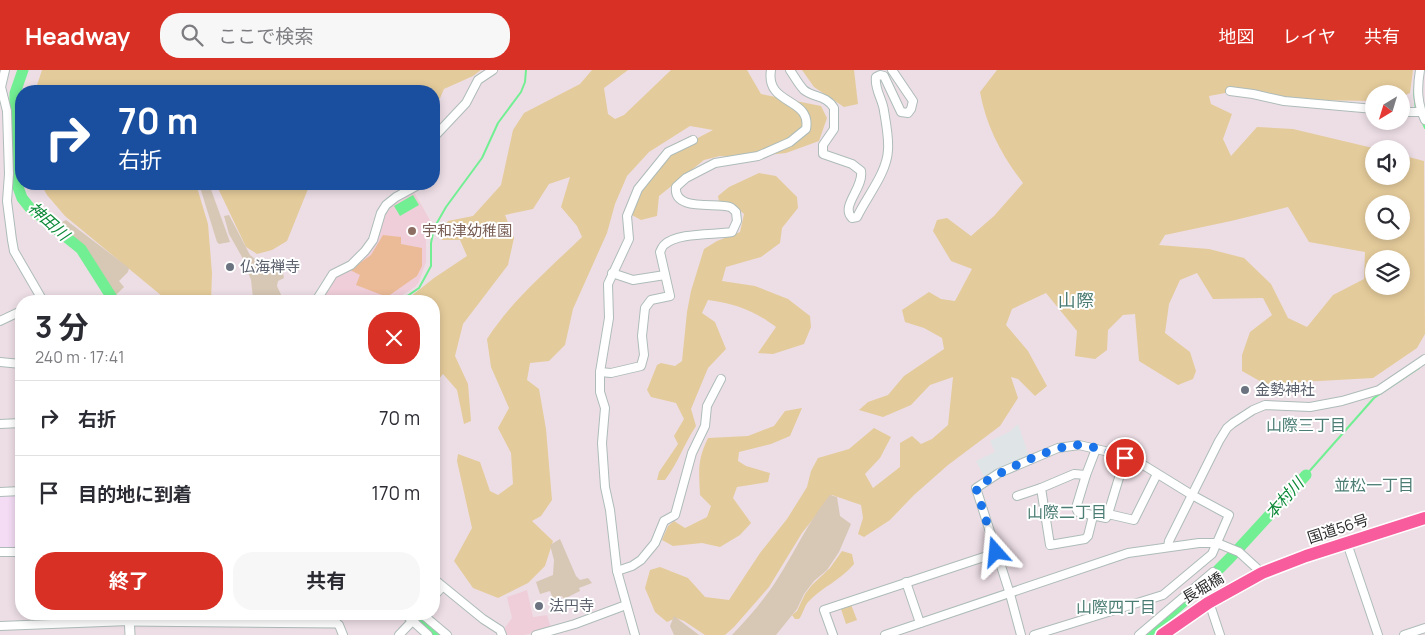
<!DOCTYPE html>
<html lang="ja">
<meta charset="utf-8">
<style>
body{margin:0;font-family:Manrope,"Noto Sans JP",sans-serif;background:#f7f7f7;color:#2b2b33;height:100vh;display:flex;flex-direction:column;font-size:19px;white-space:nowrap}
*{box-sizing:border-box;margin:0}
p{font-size:16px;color:#7c7c81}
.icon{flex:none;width:28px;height:28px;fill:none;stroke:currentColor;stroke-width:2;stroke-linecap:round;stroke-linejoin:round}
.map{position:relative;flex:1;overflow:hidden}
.details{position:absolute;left:15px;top:225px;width:425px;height:325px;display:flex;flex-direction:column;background:#fff;border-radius:20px;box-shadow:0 2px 8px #0003}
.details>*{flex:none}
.banner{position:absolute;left:15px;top:15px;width:425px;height:105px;border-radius:20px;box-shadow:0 2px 8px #0003;background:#1a4fa0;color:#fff;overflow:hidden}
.needle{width:32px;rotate:218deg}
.buttons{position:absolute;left:1365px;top:15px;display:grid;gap:10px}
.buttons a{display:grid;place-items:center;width:45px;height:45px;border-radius:50%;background:#fff;box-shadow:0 2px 8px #0003;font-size:25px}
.pin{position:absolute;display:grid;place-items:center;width:42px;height:42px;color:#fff;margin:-21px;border:2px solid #fff;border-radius:50%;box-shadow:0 1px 5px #0007}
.me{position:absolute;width:55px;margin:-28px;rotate:342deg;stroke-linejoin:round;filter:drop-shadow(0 0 4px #0008)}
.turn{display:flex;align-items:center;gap:18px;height:105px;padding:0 20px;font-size:22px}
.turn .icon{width:65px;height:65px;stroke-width:2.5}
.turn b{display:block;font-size:35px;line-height:42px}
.round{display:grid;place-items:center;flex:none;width:52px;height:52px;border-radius:20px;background:#f7f7f7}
.head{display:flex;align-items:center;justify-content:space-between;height:85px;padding:0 20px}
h1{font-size:30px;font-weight:700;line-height:38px}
.primary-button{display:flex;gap:10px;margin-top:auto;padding:10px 20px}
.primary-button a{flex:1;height:58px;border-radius:20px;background:#d93025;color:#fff;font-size:20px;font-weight:700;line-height:58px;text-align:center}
.primary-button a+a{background:#f7f7f7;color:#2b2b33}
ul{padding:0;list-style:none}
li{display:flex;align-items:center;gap:15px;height:75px;padding:0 20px;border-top:1px solid #e1e1e2}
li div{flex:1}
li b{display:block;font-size:19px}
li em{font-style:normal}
header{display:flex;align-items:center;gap:30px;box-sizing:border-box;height:70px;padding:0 25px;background:#d93025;color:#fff}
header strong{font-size:24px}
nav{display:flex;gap:28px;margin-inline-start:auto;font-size:18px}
.search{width:350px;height:45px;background:#f7f7f7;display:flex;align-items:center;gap:12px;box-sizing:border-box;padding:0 18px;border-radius:20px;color:#7c7c81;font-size:19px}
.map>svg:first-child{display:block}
.industrial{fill:#dfe4e6}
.education{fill:#efced9}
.medical{fill:#f3dcf4}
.green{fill:#e4cb9b;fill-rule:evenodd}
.cemetery{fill:#d7c7b5}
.pitch{fill:#ebbb97}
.water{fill:#72ef93}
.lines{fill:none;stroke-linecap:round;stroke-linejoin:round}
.stream{stroke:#72ef93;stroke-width:2}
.river{stroke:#72ef93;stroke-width:11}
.minor-casing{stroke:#aebcb9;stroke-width:10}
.tertiary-casing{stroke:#aebcb9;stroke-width:11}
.trunk-casing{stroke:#fff;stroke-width:15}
.minor{stroke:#fff;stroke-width:8}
.tertiary{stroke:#fff;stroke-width:9}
.trunk{stroke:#f85c9c;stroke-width:12}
.route{stroke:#1a73e8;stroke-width:9;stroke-dasharray:0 16.2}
.education-dot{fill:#8d6e63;stroke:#fff;stroke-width:2}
.worship-dot{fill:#6b7280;stroke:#fff;stroke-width:2}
.labels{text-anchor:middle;stroke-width:4;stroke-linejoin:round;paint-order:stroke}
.education-label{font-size:15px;fill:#785e54;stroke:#fff;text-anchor:start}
.worship-label{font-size:15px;fill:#5b616d;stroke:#fff;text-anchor:start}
.street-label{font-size:15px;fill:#2c2c2c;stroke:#fff}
.water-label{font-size:16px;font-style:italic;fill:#0e8939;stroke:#fff}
.neighbourhood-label{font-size:16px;fill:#4c7d74;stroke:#fff}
.quarter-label{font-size:18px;fill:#4c7d74;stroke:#fff}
</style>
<header>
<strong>Headway</strong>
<div class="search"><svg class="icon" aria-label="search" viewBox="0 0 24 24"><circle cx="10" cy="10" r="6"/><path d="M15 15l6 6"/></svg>ここで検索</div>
<nav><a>地図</a><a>レイヤ</a><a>共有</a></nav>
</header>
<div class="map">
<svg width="1425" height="565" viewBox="0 0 1425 565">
<rect width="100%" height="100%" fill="#eddee5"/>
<path class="industrial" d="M1018,354L1029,386L984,407L976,391L995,382L990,371L1009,362Z"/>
<g class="education">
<path d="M413,120L431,152L426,162V192L419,212L415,217L393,231H320L333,208L355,195L369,182L375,171L382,144L388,135Z"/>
<path d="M527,520L533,547L547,545L551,558L525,565H506L503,560L512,548L507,527Z"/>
</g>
<path class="medical" d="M21,423V479H0V424Z"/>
<g class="green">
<path d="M42,0H481L473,6L444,19L437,35L434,38V21H358L357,20L341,16L335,21H35Z"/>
<path d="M592,0H628L604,18L608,44L615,49L624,45L671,0H747L761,24L821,36L827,48L819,71L786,83L747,87L720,86L704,90L659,126L657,146L641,150L632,145L639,123L671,82L713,60L690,56L649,82L627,106L615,134L607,163L573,239L565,275L549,291L530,293L527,310L539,319L546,359L552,430L541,446L532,451L553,471L545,496L528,513L498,528L473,518L454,491L472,458L457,391L458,384L480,392L490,421L498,425L513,414L511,383L498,358L509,338L491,297L487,269C512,230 549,199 582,167L577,156L561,137L570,107L549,114L533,139L505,145L514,168L508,195L463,254L455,286L468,314L471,351L464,354L457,320L443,304L434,315V231H405L434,208L467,186L460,170H442L443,160L448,151L473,146L501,115L513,60L524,43L580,14Z"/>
<path d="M802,0H854L858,34L844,37L814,17Z"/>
<path d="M997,0H1413L1410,23L1401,27V24H1374V31L1306,30L1236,21L1209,26L1211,34L1232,44L1223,69L1231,86L1257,57L1293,59L1377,79H1374V106H1401V85L1424,91L1425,264L1417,278L1373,308L1265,314L1242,301V285L1250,262L1272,245L1263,228L1213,229L1197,203L1180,210L1169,234L1165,263L1190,282L1196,301L1193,309L1178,315L1139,291L1135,244L1123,245L1108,260L1107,280L1095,289L1075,286L1077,261L1046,223L1012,239L1006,255L1028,281L1047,316L1035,326L1018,309L1011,307L1018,328L1000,356L948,395L914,425L890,450L864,467L858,464L863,448L861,435L832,425L802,463L769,517L734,557L725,565H705L684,551L676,548L667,552L655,542L645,518L650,500L660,497L688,508L705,527L729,530L760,483L787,449L807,417L811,401L818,388L849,379L874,358L891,367L880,388L865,404L873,418L900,397V373L912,366L921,374L932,369L948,355L953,307L930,315L911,335L883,347L859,340L868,332L888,325L904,306L944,279L942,268L924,258L905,252L902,240L929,222L941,229L955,231L972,199L951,191L933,161L937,150L947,148L971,166L994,146L1023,113C1002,86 986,56 980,22ZM1374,134H1401V161H1374ZM1288,137L1309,172L1365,182L1364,209L1333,225L1307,257L1288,248L1271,214L1244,188L1209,179L1159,175L1165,165L1231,151ZM1374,189H1401V216H1374Z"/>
<path d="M759,103L776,106L797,127L798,138L782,158L780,173L761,187L726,197L722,211L755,216L788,229L810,246L811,257L804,274L773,284L758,283L776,257C753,240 736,234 708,230L702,243L715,252L726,279L708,298L691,339L696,356C684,374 678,393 665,410H657L659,402L678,374L674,366L684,349L676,333L651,327L647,320L657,295L661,293L675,296L682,291L687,242L691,221L704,179L717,171L740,162L744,144L732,133L719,132L718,126L729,117Z"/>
<path d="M41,114H196L208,154L212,203L211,231H168L65,146L47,125Z"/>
<path d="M216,114H310L287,171L272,180L257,184L246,177Z"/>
<path d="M802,338L790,366L771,374L739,382L738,391L746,396L770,403L768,412L737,417L733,428L751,453L740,465L720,477L702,473L673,476L662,470L668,456L674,451L685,458L707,447L711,436L700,425C699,400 697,391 708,368L748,366L774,356L785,341Z"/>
<path d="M842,481L852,484L854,494C841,510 822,517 808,532C804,537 803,544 799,549H795L792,545L797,541L805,524L812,515L830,498Z"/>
<path d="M850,532L857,550L846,554L840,536Z"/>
</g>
<g class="cemetery">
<path d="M199,114H209L230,172L219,174L217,172Z"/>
<path d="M229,145L250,185L260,193L282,198L284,208L278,211L277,216L283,229L282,231H240L253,228L251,210L242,187L229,164L224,146Z"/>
<path d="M66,150L129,198L128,202L119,211L124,217L116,225L91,186L58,154Z"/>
<path d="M830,425L837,427L840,446L851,454L839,482L827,500L814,511L804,524L797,539L776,565H732C749,547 765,529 778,508C796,480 809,450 830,425Z"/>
<path d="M560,469L576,506L580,510L588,508L592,513L579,518L580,521L564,529L562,526L553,529L550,521L540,524L536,512L553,505L554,490L550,475Z"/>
<path d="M674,546L699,565H674L670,556Z"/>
</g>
<path class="pitch" d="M383,165L401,167V174L422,178V196L417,206L387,227L356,215L360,205L350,200L371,185Z"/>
<path class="water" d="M413,125L419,135L400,146L394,136Z"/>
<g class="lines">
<g class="stream">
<path d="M1415,15L1414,23L1416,40"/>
<path d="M1422,51L1425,58"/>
<path d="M400,231L419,218L424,209L431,196V173L434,158L446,137L482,88L498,53L521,22L525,12L526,0"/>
<path d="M1306,405L1374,328L1419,298"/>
</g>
<g class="river">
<path d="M23,0L15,23L14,70L15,105L18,117L22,128L30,138L81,179L114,231"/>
<path d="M415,544L439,565"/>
<path d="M1145,565L1204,514L1230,488L1306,405"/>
</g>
<g class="minor-casing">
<g id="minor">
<path d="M5,0L1,17L7,41L9,104L7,131L12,170L14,181L43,231"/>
<path d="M790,0C794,6 799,15 804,20C814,28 826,25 834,38V59L823,75V84L852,94L861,101C864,118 840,136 852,148L857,147C867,126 887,103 888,80C889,68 886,53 884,41C883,30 874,19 876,7L880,5L884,6L901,42L908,43L911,39L913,31L892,0"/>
<path d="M1420,0C1417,18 1417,33 1425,50"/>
<path d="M1230,21L1253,24L1284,31L1374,39"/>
<path d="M1401,42H1421"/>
<path d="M434,67L466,33L478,10L493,0"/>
<path d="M612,203L633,210L665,205"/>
<path d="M316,231L333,204L351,195L365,181L373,170L381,143L386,135L396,127L420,114"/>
<path d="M0,251L21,241"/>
<path d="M0,292L21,294"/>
<path d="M600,302L611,303L641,296L644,285L642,266L645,238L651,230L670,226L660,182C660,182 663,175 664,175C677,162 715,165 732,162L737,151L736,142C735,141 731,137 730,137C716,132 673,142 676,117L686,108L715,93L758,86L790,72L806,59C812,27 765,36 771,0"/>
<path d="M0,354L21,353"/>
<path d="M1086,405L1076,438L1078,442L1106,448L1108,444L1125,388"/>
<path d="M0,422L21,421"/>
<path d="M1017,426L1041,418"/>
<path d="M1108,444L1134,450L1157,404"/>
<path d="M1093,446L1088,466L1085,469L1050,475L1041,418L1074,404L1086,405L1096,379"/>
<path d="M1347,473L1378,565"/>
<path d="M1168,477L1169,471L1219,371L1227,358L1233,353L1253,340L1265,335L1310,337L1342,331L1379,320L1425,289"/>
<path d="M0,482H21"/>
<path d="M617,501L632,496L641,490L655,473L664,451L675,445L692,383L705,356L707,336L721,309"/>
<path d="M434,509L483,549L500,560L502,565"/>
<path d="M906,512L920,553"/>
<path d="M434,526L442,517"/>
<path d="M1208,533L1211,538L1220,565"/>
<path d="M405,544L428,565"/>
<path d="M422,544L447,565"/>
<path d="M336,553L339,555L343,565"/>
<path d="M0,556L129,551"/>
<path d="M399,565L419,544"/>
<path d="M536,565L575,554L626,535"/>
<path d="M635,565L617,501L610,440L605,417L602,373L605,338L600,322V302L609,248L608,214L629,169L627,146L638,119L668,82L693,70"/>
<path d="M833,565L824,540L996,483"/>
<path d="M885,565L1128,483L1199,473H1217L1239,482L1262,503"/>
<path d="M1021,565L1010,524L976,418L999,403L1058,378L1079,375L1109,382L1145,396L1192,425L1229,445L1212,484L1163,525L1034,565"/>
<path d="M1139,565L1213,502"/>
<path d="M1404,565L1425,558"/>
</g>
</g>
<g class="tertiary-casing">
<g id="tertiary">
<path d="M129,544L130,565"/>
<path d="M129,551L336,553"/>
</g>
</g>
<g class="trunk-casing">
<path id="trunk" d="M1162,565L1208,533L1262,503L1306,486L1425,448"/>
</g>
<use href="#minor" class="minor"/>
<use href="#tertiary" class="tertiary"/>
<use href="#trunk" class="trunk"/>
</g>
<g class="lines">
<path class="route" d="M996,482L976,418C994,404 1058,373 1080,375C1095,376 1111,383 1125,388"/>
</g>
<circle class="education-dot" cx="412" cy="161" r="5"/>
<g class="worship-dot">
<circle cx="230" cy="197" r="5"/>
<circle cx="1245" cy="320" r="5"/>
<circle cx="539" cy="536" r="5"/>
</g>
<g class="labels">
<g class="education-label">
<text x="422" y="166">宇和津幼稚園</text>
</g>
<g class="worship-label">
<text x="240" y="202">仏海禅寺</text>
<text x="1255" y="325">金勢神社</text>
<text x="549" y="541">法円寺</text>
</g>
<g class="street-label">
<text transform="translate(1338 459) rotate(-18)" y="5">国道56号</text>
<text transform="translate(1203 518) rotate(-31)" y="5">長堀橋</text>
</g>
<g class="water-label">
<text transform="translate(49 151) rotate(42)" y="6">神田川</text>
<text transform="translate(1284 428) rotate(-48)" y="6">本村川</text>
</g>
<g class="neighbourhood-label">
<text x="1306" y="361">山際三丁目</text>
<text x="1374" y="421">並松一丁目</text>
<text x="1067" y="448">山際二丁目</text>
<text x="1116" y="543">山際四丁目</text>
</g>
<g class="quarter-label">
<text x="1076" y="237">山際</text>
</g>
</g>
</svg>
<div class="buttons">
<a><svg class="needle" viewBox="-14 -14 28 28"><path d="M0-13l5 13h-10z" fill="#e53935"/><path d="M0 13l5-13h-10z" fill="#7c7c81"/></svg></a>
<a><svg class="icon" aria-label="sound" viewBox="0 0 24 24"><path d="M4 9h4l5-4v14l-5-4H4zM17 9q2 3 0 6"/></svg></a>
<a><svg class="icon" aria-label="search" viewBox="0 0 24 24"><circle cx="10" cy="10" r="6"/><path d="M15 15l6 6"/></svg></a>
<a><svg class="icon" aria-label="layers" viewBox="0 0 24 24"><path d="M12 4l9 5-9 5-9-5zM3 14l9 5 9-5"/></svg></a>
</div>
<div class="pin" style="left:1125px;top:388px;background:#d93025"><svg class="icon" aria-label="arrive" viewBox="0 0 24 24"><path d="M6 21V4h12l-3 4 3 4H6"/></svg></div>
<svg class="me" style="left:996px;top:482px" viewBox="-20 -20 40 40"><path d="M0-17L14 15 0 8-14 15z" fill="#1a73e8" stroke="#fff" stroke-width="4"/></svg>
<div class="banner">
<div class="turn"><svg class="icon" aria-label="right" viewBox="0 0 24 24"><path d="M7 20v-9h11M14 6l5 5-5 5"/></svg><div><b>70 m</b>右折</div></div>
</div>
<section class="details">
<div class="head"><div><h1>3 分</h1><p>240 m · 17:41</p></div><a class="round" style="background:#d93025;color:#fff"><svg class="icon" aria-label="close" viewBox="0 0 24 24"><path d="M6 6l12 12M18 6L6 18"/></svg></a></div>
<ul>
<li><svg class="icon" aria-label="right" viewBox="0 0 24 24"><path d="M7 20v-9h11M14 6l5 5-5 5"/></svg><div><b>右折</b></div><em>70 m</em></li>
<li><svg class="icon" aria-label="arrive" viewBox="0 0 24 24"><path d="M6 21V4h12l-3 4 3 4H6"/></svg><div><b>目的地に到着</b></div><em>170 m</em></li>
</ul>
<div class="primary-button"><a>終了</a><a>共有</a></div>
</section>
</div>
